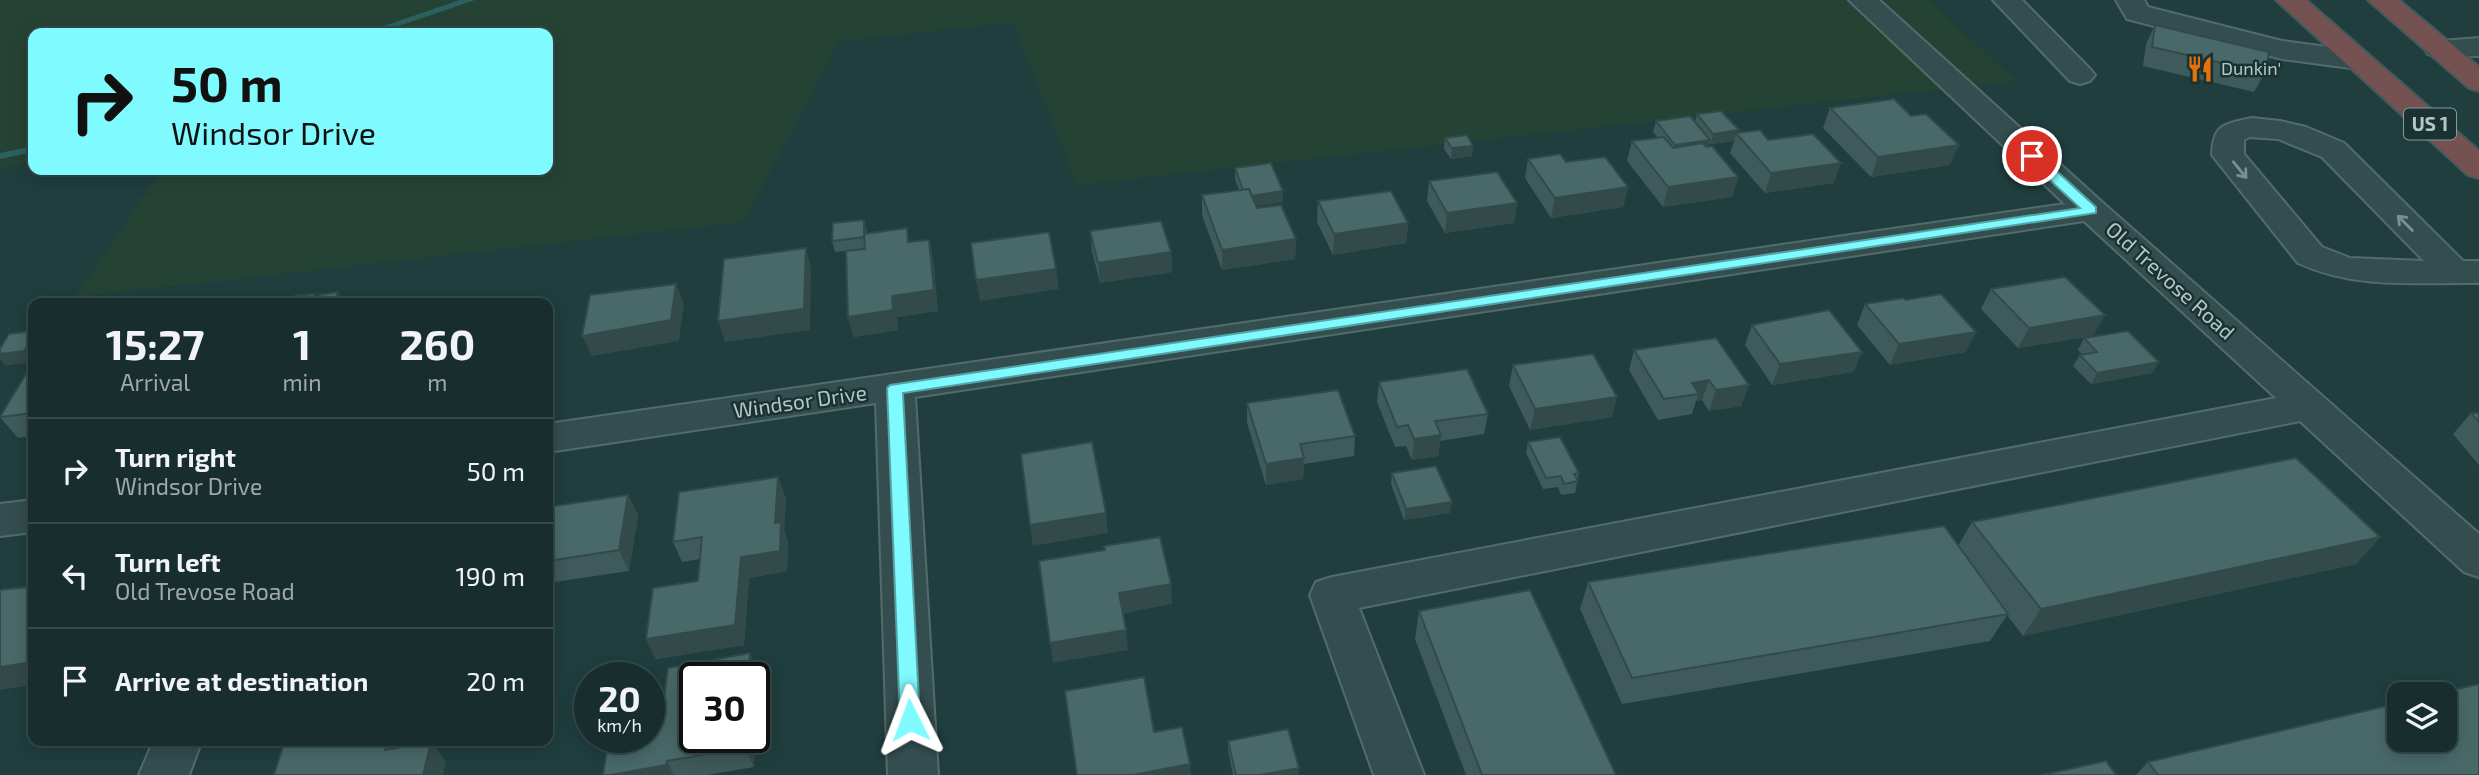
<!DOCTYPE html>
<style>
body{margin:0;font-family:"Exo 2",sans-serif;background:#213636;color:#f1f3f6;height:100vh;display:flex;flex-direction:column;font-size:26px;white-space:nowrap}
*{box-sizing:border-box;margin:0}
p{font-size:23px;color:#9fa8aa}
.icon{flex:none;width:38px;height:38px;fill:none;stroke:currentColor;stroke-width:2;stroke-linecap:round;stroke-linejoin:round}
.map{position:relative;flex:1;overflow:hidden}
.panel{position:absolute;left:28px;top:298px;width:525px;height:448px;display:flex;flex-direction:column;background:#182e2e;border-radius:14px;box-shadow:0 4px 18px #0003,0 0 0 2px #364a4a}
.panel>*{flex:none}
.top-card{position:absolute;left:28px;top:28px;width:525px;height:147px;border-radius:14px;box-shadow:0 4px 18px #0003,0 0 0 2px #364a4a;background:#7ffaff;color:#111;overflow:hidden}
.buttons{position:absolute;left:2387px;top:682px;display:grid;gap:14px}
.buttons a{display:grid;place-items:center;width:70px;height:70px;border-radius:14px;background:#182e2e;box-shadow:0 4px 18px #0003,0 0 0 2px #364a4a;font-size:35px}
.speed{position:absolute;left:574px;top:662px;display:flex;gap:14px;font-size:35px;font-weight:700;text-align:center}
.speed>*{display:grid;place-content:center;width:91px;height:91px;border-radius:50%;background:#182e2e;box-shadow:0 4px 18px #0003,0 0 0 2px #364a4a;line-height:1}
.speed small{font-size:18px;font-weight:400}
.speed .limit{border:4px solid #111;border-radius:10px;background:#fff;color:#111}
.pin{position:absolute;display:grid;place-items:center;width:60px;height:60px;color:#fff;margin:-30px;border:4px solid #fff;border-radius:50%;box-shadow:0 2px 7px #0007}
.me{position:absolute;width:77px;margin:-38px;rotate:357deg;stroke-linejoin:round;filter:drop-shadow(0 0 5px #0008)}
.turn{display:flex;align-items:center;gap:24px;height:147px;padding:0 28px;font-size:32px}
.turn .icon{width:91px;height:91px;stroke-width:2.5}
.turn b{display:block;font-size:49px;line-height:60px}
.eta{display:flex;justify-content:space-evenly;align-items:center;height:119px;text-align:center}
.eta b{font-size:42px;font-weight:700;line-height:49px}
ul{padding:0;list-style:none}
li{display:flex;align-items:center;gap:21px;height:105px;padding:0 28px;border-top:2px solid #364a4a}
li div{flex:1}
li b{display:block;font-size:26px}
li em{font-style:normal}
.map>svg:first-child{display:block}
.green{fill:#254334}
.lines{fill:none;stroke-linecap:round;stroke-linejoin:round}
.stream{fill:#2d6060;fill-rule:evenodd}
.minor-casing{stroke:#536b6b;stroke-width:4}
.highway-casing{stroke:#425a5b;stroke-width:4}
.minor{fill:#344d4e;fill-rule:evenodd}
.highway{fill:#745251;fill-rule:evenodd}
.wall{fill:#3f5a5a}
.shaded-wall{fill:#334a4a}
.building{fill:#496969;stroke:#334a4a;stroke-width:2}
.oneway{stroke:#789192}
.route{fill:#7ffaff;stroke:#53a2a6;stroke-width:2}
.labels{text-anchor:middle;stroke-width:5;stroke-linejoin:round;paint-order:stroke}
.far-poi-label{font-size:18px;fill:#b0c8c9;stroke:#1a3232;text-anchor:start}
.shield{fill:#1a3232;stroke:#839b9c;stroke-width:2}
.shield-label{font-size:19px;font-weight:bold;fill:#b0c8c9}
.street-label{font-size:21px;fill:#b0c8c9;stroke:#1a3232}
</style>
<div class="map">
<svg width="2479" height="775" viewBox="0 0 2479 775">
<rect width="100%" height="100%" fill="#203e3e"/>
<path class="green" d="M0,0H1928L2016,81L1077,185L1013,22L838,42L744,222L75,297L161,170H548V33H33V160L0,168Z"/>
<g class="lines">
<g class="stream">
<path d="M460,0H475L378,33H363Z"/>
<path d="M33,146V152L0,159V153Z"/>
</g>
<g class="minor-casing">
<g id="minor">
<path d="M1849,0H1879L2103,203L2479,534V577L2464,572L2300,421L1359,608L1424,775H1374L1310,595L1316,582L1332,577L2276,398L2084,221L915,397L938,775H888L876,403L548,452V424L2065,204Z"/>
<path d="M1993,0H2022L2090,69L2095,75L2090,81L2080,84L2070,81Z"/>
<path d="M2116,0H2144L2148,7L2282,41L2358,51L2368,54L2372,60L2368,66L2358,69L2282,59L2127,19Z"/>
<path d="M2479,38V56L2438,57L2428,54L2424,48L2428,42Z"/>
<path d="M2252,118L2280,121L2306,127L2344,143L2463,261H2479V283C2416,282 2357,290 2298,263L2212,155C2213,124 2224,124 2252,118ZM2249,137L2278,139L2322,157L2424,261L2350,258L2322,247L2244,154V140Z"/>
<path d="M33,500V532L0,536V504Z"/>
<path d="M154,740H202L189,775H139Z"/>
</g>
</g>
<g class="highway-casing">
<g id="highway">
<path d="M2276,0H2306L2479,151V178L2468,175Z"/>
<path d="M2368,0H2399L2479,67V91L2469,88Z"/>
</g>
</g>
<use href="#minor" class="minor"/>
<use href="#highway" class="highway"/>
</g>
<g class="wall">
<path d="M2155,25L2265,73L2254,92L2143,66L2146,44Z"/>
<path d="M1830,108L1950,165L1871,177L1823,128Z"/>
<path d="M1697,114L1738,133L1768,140L1834,183L1765,193L1730,153L1734,141L1711,144L1709,143L1708,147L1738,177L1732,197L1663,207L1627,161L1632,141L1658,138L1653,132L1656,121L1695,122Z"/>
<path d="M1445,138L1473,146L1472,156L1451,159L1444,149Z"/>
<path d="M1528,159L1566,162L1628,187L1623,207L1551,218L1525,178Z"/>
<path d="M1235,168L1283,191V202L1256,206L1257,208L1296,239L1295,259L1222,270L1202,215V195L1239,190L1235,179Z"/>
<path d="M1429,181L1517,203L1514,223L1445,233L1427,201Z"/>
<path d="M1318,201L1408,223L1406,243L1333,255L1317,222Z"/>
<path d="M867,230V234L910,242L929,240L933,260L938,311L897,317L898,330L854,337L848,317L865,248L835,252L832,241Z"/>
<path d="M1090,231L1171,252L1172,272L1100,283L1092,251Z"/>
<path d="M1991,289L2093,336L2018,348L1981,309Z"/>
<path d="M1906,300L1976,332L1965,352L1890,365L1857,325L1865,304Z"/>
<path d="M1752,325L1862,352L1853,372L1772,385L1745,345Z"/>
<path d="M33,331V436L18,438L0,417L33,362L6,365L0,359V349Z"/>
<path d="M2084,338L2152,373L2091,384L2073,366L2080,355L2082,354L2078,350Z"/>
<path d="M1634,350L1749,385L1741,406L1709,411L1702,400L1696,401L1692,414L1658,420L1629,370Z"/>
<path d="M1513,365L1612,417L1530,430L1509,386Z"/>
<path d="M1379,382L1488,414L1484,434L1440,441L1438,456L1412,460L1406,446L1395,447L1377,402Z"/>
<path d="M1247,403L1355,436L1354,456L1304,464L1303,479L1266,485L1247,423Z"/>
<path d="M2471,413H2479V465L2453,434Z"/>
<path d="M1528,442L1579,473L1575,493L1561,495L1558,487L1543,489L1526,453Z"/>
<path d="M1392,473L1450,513L1404,520L1391,484Z"/>
<path d="M628,495L638,516L629,571L548,583V507Z"/>
<path d="M786,498L784,530L788,543L787,571L749,578L744,645L656,659L646,639L698,581L700,559L682,562L673,542Z"/>
<path d="M1972,522L2380,537L2356,564L2023,636L2007,615L1990,641L1622,704L1580,609L1588,582L1958,546Z"/>
<path d="M1419,611L1616,775H1466L1415,639Z"/>
<path d="M750,653L759,674L754,767L707,775H603L662,713Z"/>
<path d="M1228,741L1299,768V775H1233L1228,751Z"/>
<path d="M2148,762L2479,775H2136Z"/>
</g>
<g class="shaded-wall">
<path d="M1739,130L1738,135L1736,133L1734,141L1711,144L1713,134Z"/>
<path d="M1710,140L1707,151L1672,156L1675,145Z"/>
<path d="M1959,145L1950,165L1871,177L1878,157Z"/>
<path d="M1473,146L1472,156L1451,159L1452,148Z"/>
<path d="M1841,163L1834,183L1765,193L1771,173Z"/>
<path d="M1738,177L1732,197L1663,207L1668,187Z"/>
<path d="M1628,187L1623,207L1551,218L1555,198Z"/>
<path d="M1283,191V202L1246,208V197Z"/>
<path d="M1517,203L1514,223L1445,233L1447,213Z"/>
<path d="M864,220L867,230L866,248L864,237Z"/>
<path d="M1408,223L1406,243L1333,255L1334,234Z"/>
<path d="M1296,239L1295,259L1222,270V250Z"/>
<path d="M929,240L933,260L938,311L897,317L898,330L854,337L848,317L892,296Z"/>
<path d="M806,248L811,268L810,330L725,342L718,321Z"/>
<path d="M1171,252L1172,272L1100,283L1098,263Z"/>
<path d="M1056,269L1059,289L980,301L976,280Z"/>
<path d="M676,284L684,304L679,341L592,356L582,336Z"/>
<path d="M338,292L344,303H334Z"/>
<path d="M315,294L321,303H312Z"/>
<path d="M548,309L554,322L548,356Z"/>
<path d="M2105,315L2093,336L2018,348L2029,328Z"/>
<path d="M1976,332L1965,352L1890,365L1899,344Z"/>
<path d="M33,336V362L6,365L0,359V354Z"/>
<path d="M1862,352L1853,372L1772,385L1780,364Z"/>
<path d="M2159,362L2152,373L2091,384L2097,373Z"/>
<path d="M1709,380L1702,400L1696,401L1699,394L1692,383Z"/>
<path d="M1749,385L1741,406L1709,411L1716,390Z"/>
<path d="M1617,397L1612,417L1530,430L1535,409Z"/>
<path d="M1441,435L1438,456L1412,460L1414,439Z"/>
<path d="M1304,458L1303,479L1266,485V464Z"/>
<path d="M778,477L786,498L784,530L788,543L787,571L749,578L744,645L656,659L646,639L741,557L775,523Z"/>
<path d="M628,495L638,516L629,571L619,550Z"/>
<path d="M1452,502L1450,513L1404,520L1406,509Z"/>
<path d="M1106,513L1108,533L1033,546L1030,525Z"/>
<path d="M2380,537L2356,564L2023,636L2041,609Z"/>
<path d="M1171,584L1172,604L1121,614L1119,593Z"/>
<path d="M1126,630L1128,650L1053,663L1050,643Z"/>
<path d="M750,653L759,674L754,767L745,748V737H754V677H749Z"/>
<path d="M33,662V685L0,690V667Z"/>
<path d="M388,740H409L401,769L385,750Z"/>
<path d="M431,742L446,761L443,775H423Z"/>
<path d="M667,761L674,775H611Z"/>
<path d="M1190,764L1191,775H1133Z"/>
<path d="M1299,768V775H1260Z"/>
</g>
<g class="building">
<path d="M2155,25L2269,52L2265,73L2152,47Z"/>
<path d="M1894,99L1911,116L1926,114L1959,145L1878,157L1830,108Z"/>
<path d="M1721,111L1739,130L1713,134L1697,114Z"/>
<path d="M1690,116L1710,140L1675,145L1656,121Z"/>
<path d="M1760,130L1768,140L1813,134L1841,163L1771,173L1736,133Z"/>
<path d="M1467,135L1473,146L1452,148L1445,138Z"/>
<path d="M1664,137L1673,148L1703,143L1706,147L1712,146L1738,177L1668,187L1632,141Z"/>
<path d="M1560,154L1566,162L1605,157L1628,187L1555,198L1528,159Z"/>
<path d="M1271,163L1283,191L1252,196L1249,189L1243,190L1235,168Z"/>
<path d="M1497,172L1517,203L1447,213L1429,181Z"/>
<path d="M1249,189L1257,208L1281,205L1296,239L1222,250L1202,195Z"/>
<path d="M1391,191L1408,223L1334,234L1318,201Z"/>
<path d="M864,220V237L832,241L833,223Z"/>
<path d="M1161,221L1171,252L1098,263L1090,231Z"/>
<path d="M907,228L908,242L929,240L934,290L892,296L893,310L848,317L846,251L865,249L864,234Z"/>
<path d="M1049,232L1056,269L976,280L971,243Z"/>
<path d="M806,248L804,309L718,321L724,259Z"/>
<path d="M2065,277L2105,315L2029,328L1991,289Z"/>
<path d="M676,284L671,320L582,336L590,295Z"/>
<path d="M338,292L334,303H316L319,295Z"/>
<path d="M315,294L312,303H292L295,296Z"/>
<path d="M1941,294L1976,332L1899,344L1865,304L1903,298L1906,300Z"/>
<path d="M1829,310L1862,352L1780,364L1752,325Z"/>
<path d="M33,331V336L24,351L0,354V349L9,334Z"/>
<path d="M2128,331L2159,362L2097,373L2080,355L2097,352L2084,338Z"/>
<path d="M1716,338L1749,385L1716,390L1709,380L1692,383L1699,394L1664,399L1634,350Z"/>
<path d="M1593,354L1617,397L1535,409L1513,365Z"/>
<path d="M33,362V413L0,417Z"/>
<path d="M1467,369L1488,414L1435,421L1441,435L1414,439L1408,425L1397,427L1379,382Z"/>
<path d="M1338,390L1355,436L1300,444L1304,458L1266,464L1247,403Z"/>
<path d="M2471,413H2479V422Z"/>
<path d="M1560,437L1579,473L1574,474L1578,481L1564,484L1561,476L1546,478L1528,442Z"/>
<path d="M1092,442L1106,513L1030,525L1021,454Z"/>
<path d="M2296,458L2380,537L2041,609L1972,522Z"/>
<path d="M1436,466L1452,502L1406,509L1392,473Z"/>
<path d="M778,477L775,523L781,522L780,551L741,557L735,625L646,639L653,588L698,581L702,537L673,542L679,492Z"/>
<path d="M628,495L619,550L548,561V507Z"/>
<path d="M1944,526L2008,614L1632,678L1588,582Z"/>
<path d="M1160,537L1171,584L1119,593L1126,630L1050,643L1039,561L1105,550L1104,546Z"/>
<path d="M29,583H33V662L0,667V590L27,587Z"/>
<path d="M1530,590L1616,775H1482L1419,611Z"/>
<path d="M750,653L749,677H695V737H745V748L667,761L666,765L611,775H603L609,737H649V716L662,713L668,668Z"/>
<path d="M1144,677L1154,732L1182,727L1190,764L1133,775H1077L1065,691Z"/>
<path d="M2479,684V775H2158L2148,762L2399,703V740H2445V695H2433Z"/>
<path d="M1288,729L1299,768L1260,775H1236L1228,741Z"/>
<path d="M285,740H388L385,750L431,742L423,775H274Z"/>
<path d="M2106,761L2116,775H2042Z"/>
</g>
<defs><path id="oneway-shaft" d="M-6 0H5M1.5-3L5.5 0L1.5 3" fill="none" stroke-width="1.6" stroke-linecap="round" stroke-linejoin="round" transform="scale(1.75)"/></defs>
<g class="oneway">
<use href="#oneway-shaft" transform="translate(2240 170) rotate(51)"/>
<use href="#oneway-shaft" transform="translate(2405 223) rotate(-135)"/>
</g>
<path class="route" d="M2032,152L2037,153L2096,207V213L903,393L920,720L917,726L910,729L903,726L900,720L887,388L890,385L2080,208L2027,159L2025,156Z"/>
<defs>
<g id="restaurant-bare" transform="scale(2.1)"><path d="M-5-6h1v4h1v-4h1v4h1v-4h1v5L-1.5 .5V6h-2V.5L-5-1ZM5-6V6H3V1.5H1.5Q1.5-4 5-6Z" fill="#e8710a" stroke="#1a3232" stroke-width="2.5" paint-order="stroke"/></g>
</defs>
<g fill-rule="evenodd">
<use href="#restaurant-bare" x="2200" y="69"/>
</g>
<g class="labels">
<g class="far-poi-label">
<text x="2221" y="75">Dunkin'</text>
</g>
<rect class="shield" x="2404" y="108.5" width="52" height="31" rx="5"/>
<g class="shield-label">
<text x="2430" y="131">US 1</text>
</g>
<g class="street-label">
<text transform="translate(2170 281) rotate(42)" y="7">Old Trevose Road</text>
<text transform="translate(800 402) rotate(-8)" y="7">Windsor Drive</text>
</g>
</g>
</svg>
<div class="buttons">
<a><svg class="icon" aria-label="layers" viewBox="0 0 24 24"><path d="M12 4l9 5-9 5-9-5zM3 14l9 5 9-5"/></svg></a>
</div>
<div class="speed"><div>20<small>km/h</small></div><div class="limit">30</div></div>
<div class="pin" style="left:2032px;top:156px;background:#d93025"><svg class="icon" aria-label="arrive" viewBox="0 0 24 24"><path d="M6 21V4h12l-3 4 3 4H6"/></svg></div>
<svg class="me" style="left:910px;top:720px" viewBox="-20 -20 40 40"><path d="M0-17L14 15 0 8-14 15z" fill="#7ffaff" stroke="#fff" stroke-width="4"/></svg>
<div class="top-card">
<div class="turn"><svg class="icon" aria-label="right" viewBox="0 0 24 24"><path d="M7 20v-9h11M14 6l5 5-5 5"/></svg><div><b>50 m</b>Windsor Drive</div></div>
</div>
<section class="panel">
<div class="eta">
<div><b>15:27</b><p>Arrival</p></div>
<div><b>1</b><p>min</p></div>
<div><b>260</b><p>m</p></div>
</div>
<ul>
<li><svg class="icon" aria-label="right" viewBox="0 0 24 24"><path d="M7 20v-9h11M14 6l5 5-5 5"/></svg><div><b>Turn right</b><p>Windsor Drive</p></div><em>50 m</em></li>
<li><svg class="icon" aria-label="left" viewBox="0 0 24 24"><path d="M17 20v-9H6M10 6l-5 5 5 5"/></svg><div><b>Turn left</b><p>Old Trevose Road</p></div><em>190 m</em></li>
<li><svg class="icon" aria-label="arrive" viewBox="0 0 24 24"><path d="M6 21V4h12l-3 4 3 4H6"/></svg><div><b>Arrive at destination</b></div><em>20 m</em></li>
</ul>
</section>
</div>
